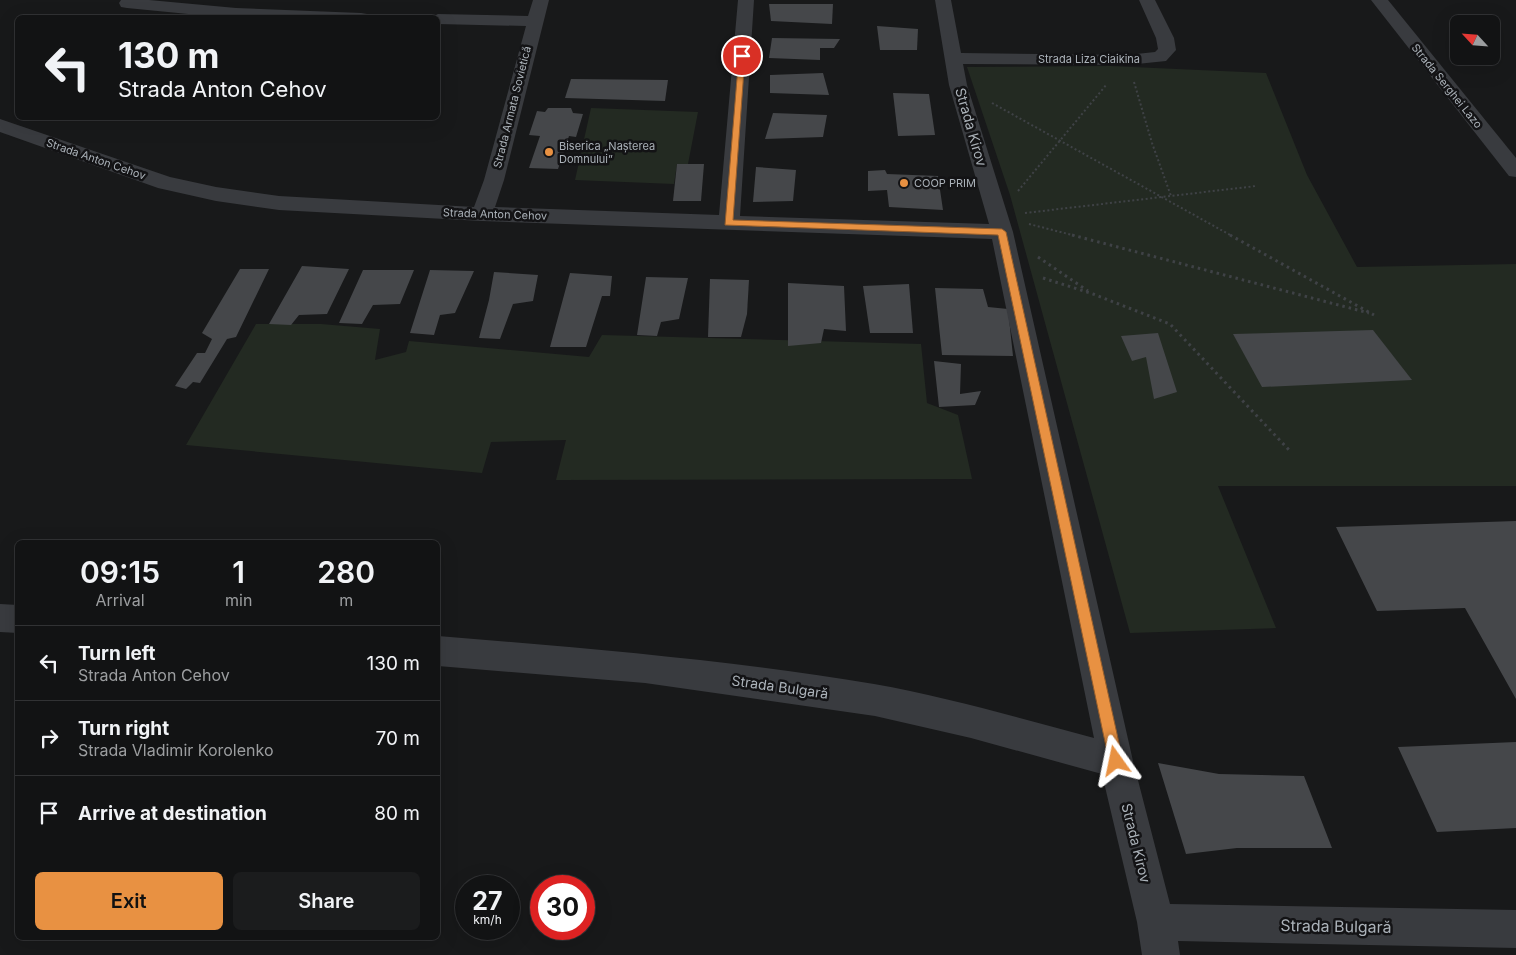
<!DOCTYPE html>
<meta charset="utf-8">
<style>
body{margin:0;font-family:Inter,sans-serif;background:#1b1c1d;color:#f1f3f6;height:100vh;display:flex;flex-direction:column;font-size:19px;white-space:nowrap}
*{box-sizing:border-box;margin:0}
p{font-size:16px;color:#9c9ea0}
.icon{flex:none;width:28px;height:28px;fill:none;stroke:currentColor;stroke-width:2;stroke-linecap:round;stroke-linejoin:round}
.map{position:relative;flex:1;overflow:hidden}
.panel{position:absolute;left:15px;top:540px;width:425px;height:400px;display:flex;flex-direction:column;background:#121314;border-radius:8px;box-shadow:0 5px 20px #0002,0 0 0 1px #313234}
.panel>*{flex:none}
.top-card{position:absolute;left:15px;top:15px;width:425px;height:105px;border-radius:8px;box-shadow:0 5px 20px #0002,0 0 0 1px #313234;background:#121314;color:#f1f3f6;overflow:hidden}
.needle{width:32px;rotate:296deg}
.controls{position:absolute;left:1450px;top:15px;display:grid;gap:10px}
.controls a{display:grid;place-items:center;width:50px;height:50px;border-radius:8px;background:#121314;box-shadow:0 5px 20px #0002,0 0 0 1px #313234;font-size:25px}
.speed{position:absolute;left:455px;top:875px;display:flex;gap:10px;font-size:25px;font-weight:700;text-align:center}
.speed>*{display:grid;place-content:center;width:65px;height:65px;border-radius:50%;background:#121314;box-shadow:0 5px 20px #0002,0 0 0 1px #313234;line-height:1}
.speed small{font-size:12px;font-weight:400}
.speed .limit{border:8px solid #d22;background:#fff;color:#111}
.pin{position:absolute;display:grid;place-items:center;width:42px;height:42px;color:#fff;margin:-21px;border:2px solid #fff;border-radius:50%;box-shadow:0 1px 5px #0007}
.me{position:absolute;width:55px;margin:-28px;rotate:348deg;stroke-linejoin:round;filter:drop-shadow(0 0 4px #0008)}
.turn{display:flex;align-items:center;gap:18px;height:105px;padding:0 20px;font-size:22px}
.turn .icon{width:65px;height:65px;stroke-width:2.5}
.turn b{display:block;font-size:35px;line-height:42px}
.eta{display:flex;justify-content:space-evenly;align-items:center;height:85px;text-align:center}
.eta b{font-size:30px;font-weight:600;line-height:35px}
.primary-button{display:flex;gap:10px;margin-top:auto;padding:10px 20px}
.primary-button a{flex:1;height:58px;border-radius:8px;background:#e89142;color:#111;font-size:20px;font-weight:600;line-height:58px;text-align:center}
.primary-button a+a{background:#1b1c1d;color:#f1f3f6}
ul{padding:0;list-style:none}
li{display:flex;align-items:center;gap:15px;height:75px;padding:0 20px;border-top:1px solid #313234}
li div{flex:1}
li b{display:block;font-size:19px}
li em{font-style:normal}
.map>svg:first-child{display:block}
.green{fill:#232a22}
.building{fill:#45474a}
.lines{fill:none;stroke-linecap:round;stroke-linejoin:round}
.path-far1{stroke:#3f4246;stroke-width:2;stroke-dasharray:2 2.5;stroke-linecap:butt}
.path{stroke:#3f4246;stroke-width:3;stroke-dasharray:2.5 4;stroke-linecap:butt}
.street{fill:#393b3f;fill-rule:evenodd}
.route{fill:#e89142;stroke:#975e2b}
.poi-dot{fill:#e89142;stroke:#131315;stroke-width:2}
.labels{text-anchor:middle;stroke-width:5;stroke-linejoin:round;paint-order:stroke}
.far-street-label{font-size:11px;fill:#abb2b9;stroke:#131315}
.far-poi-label{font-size:11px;fill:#abb2b9;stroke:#131315;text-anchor:start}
.street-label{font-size:14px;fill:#abb2b9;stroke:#131315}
.near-street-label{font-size:16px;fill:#abb2b9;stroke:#131315}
</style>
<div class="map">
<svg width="1516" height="955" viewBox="0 0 1516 955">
<rect width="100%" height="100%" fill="#18191a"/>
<g class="green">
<path d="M1110,66L1266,73L1307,175L1357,267L1516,264V486H1218L1276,628L1130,633L1010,195L967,67Z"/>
<path d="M591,108L698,112L688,164H677L674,184L575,180Z"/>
<path d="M256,324H321L380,329L375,360L406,352L409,341L589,357L602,335L921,344L927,403L958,415L972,479L556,480L566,440L491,442L482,473L186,445Z"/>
</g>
<g class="building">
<path d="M769,4H833L832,24L771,21Z"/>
<path d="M877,26L918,29L917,50H880Z"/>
<path d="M772,38L840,39L834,48H820V60L769,58Z"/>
<path d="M823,73L829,95L770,93V75Z"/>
<path d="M571,79L668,80L665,101L565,98Z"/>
<path d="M893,93L929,94L935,135L898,136Z"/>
<path d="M548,108H571L573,113L583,114L576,137L569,136L558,169L529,168L540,136L529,135L537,111L545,112Z"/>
<path d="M773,113L827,115L823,137L765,139Z"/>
<path d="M677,164H704L701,201H673Z"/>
<path d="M756,167L796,170L793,201L753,202Z"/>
<path d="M885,170L887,174L938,176L943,210L889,207L887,190L868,191V171Z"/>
<path d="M302,266L349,269L327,314L299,315L291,325L269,324Z"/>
<path d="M240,269H269L236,337L227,339L200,383L193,382L186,389L175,386L197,353H205L212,339L202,333Z"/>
<path d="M363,270H414L400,304L373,305L362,324L339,323Z"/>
<path d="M430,270L474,271L455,313L440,315L434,335L410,333Z"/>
<path d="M494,272L538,275L533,301L513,304L500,339L479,338L489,300Z"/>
<path d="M570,273L612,276L610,296H602L586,347H550Z"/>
<path d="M646,277L688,278L679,319L661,322L657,336L637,335Z"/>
<path d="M710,279L749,280L747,314L741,337H708Z"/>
<path d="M788,283L844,286L846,331L824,329L821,343L788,346Z"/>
<path d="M909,284L913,333H870L863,286Z"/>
<path d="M935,288L983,289L988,307L1008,309L1013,356L942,355Z"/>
<path d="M1373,330L1412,380L1262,387L1233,334Z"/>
<path d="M1158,333L1177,392L1154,399L1146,357L1132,361L1121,336Z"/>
<path d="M934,361L961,364L960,394L981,391L975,405L939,407Z"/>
<path d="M1516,521V699L1465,608L1377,611L1336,527Z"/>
<path d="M1516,742V828L1437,832L1398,747Z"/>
<path d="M1158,763L1219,774L1304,776L1332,848H1237L1186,854Z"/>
</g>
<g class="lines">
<g class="path-far1">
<path d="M1134,82L1152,143L1171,196"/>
<path d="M992,103L1232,236"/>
<path d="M1018,191L1107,84"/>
<path d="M1025,213L1256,186"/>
<path d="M1029,224L1076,236"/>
</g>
<g class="path">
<path d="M1072,235L1369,313"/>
<path d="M1230,235L1374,315"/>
<path d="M1038,257L1088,291"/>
<path d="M1043,278L1093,294L1170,324L1290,451"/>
</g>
<g class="street">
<path d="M121,0H149L236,8L361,13L367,14L369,18H229L127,8L121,7L119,3Z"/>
<path d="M533,0H549L504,180L495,207L719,215L738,0H754L740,216L989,224L949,85L935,0H951L961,53L1127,55L1155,52L1158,49L1156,38L1139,0H1155L1174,38L1176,50L1166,61L1127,65L963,64L967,85L1013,232L1133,761L1170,904L1516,910V948L1178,941L1180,955H1142L1137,922L1102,774L971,738L875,716L645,683L438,666V636C584,648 730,660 874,684C948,697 1022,719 1094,738L992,239L482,221L279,210L216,201L158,188L0,132V119L170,177L216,187L279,196L474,207L484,180L526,26L438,24V18H430L438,14L528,16Z"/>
<path d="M1371,0H1388L1516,158V177L1509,176Z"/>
<path d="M0,604L18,605V633L0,632Z"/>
</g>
</g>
<path class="route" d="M739,54L745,56L733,220L1002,229L1006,232L1123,761L1121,766L1116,768L1111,766L1109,761L998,235L725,225Z"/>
<g class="poi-dot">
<circle cx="549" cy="152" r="5"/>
<circle cx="904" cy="183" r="5"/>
</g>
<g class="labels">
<g class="far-street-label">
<text x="1089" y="63">Strada Liza Ciaikina</text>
<text transform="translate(1447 86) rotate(51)" y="4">Strada Serghei Lazo</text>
<text transform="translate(512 107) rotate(-76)" y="4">Strada Armata Sovietică</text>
<text transform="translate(96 159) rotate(19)" y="4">Strada Anton Cehov</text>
<text transform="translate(495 214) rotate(2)" y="4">Strada Anton Cehov</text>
</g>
<g class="far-poi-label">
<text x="559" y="150">Biserica „Nașterea<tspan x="559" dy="13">Domnului”</tspan></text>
<text x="914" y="187">COOP PRIM</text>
</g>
<g class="street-label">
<text transform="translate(971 127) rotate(74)" y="5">Strada Kirov</text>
<text transform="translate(780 687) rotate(8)" y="5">Strada Bulgară</text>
<text transform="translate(1136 843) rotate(76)" y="5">Strada Kirov</text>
</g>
<g class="near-street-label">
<text transform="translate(1336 926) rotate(1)" y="6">Strada Bulgară</text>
</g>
</g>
</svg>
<div class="controls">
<a><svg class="needle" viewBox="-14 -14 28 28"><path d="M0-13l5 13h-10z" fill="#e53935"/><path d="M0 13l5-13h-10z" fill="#9c9ea0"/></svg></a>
</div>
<div class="speed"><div>27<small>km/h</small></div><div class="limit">30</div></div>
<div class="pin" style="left:742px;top:56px;background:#d93025"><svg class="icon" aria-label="arrive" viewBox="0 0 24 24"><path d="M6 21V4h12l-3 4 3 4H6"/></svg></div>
<svg class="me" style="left:1116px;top:761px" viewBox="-20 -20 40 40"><path d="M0-17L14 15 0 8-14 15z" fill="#e89142" stroke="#fff" stroke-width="4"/></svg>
<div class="top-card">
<div class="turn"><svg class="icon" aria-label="left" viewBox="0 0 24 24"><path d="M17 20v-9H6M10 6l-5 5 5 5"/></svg><div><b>130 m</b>Strada Anton Cehov</div></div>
</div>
<section class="panel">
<div class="eta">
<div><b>09:15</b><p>Arrival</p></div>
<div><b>1</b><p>min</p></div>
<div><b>280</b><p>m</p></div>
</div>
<ul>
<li><svg class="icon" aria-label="left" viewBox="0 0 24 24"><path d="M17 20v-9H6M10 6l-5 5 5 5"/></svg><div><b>Turn left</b><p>Strada Anton Cehov</p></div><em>130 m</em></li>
<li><svg class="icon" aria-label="right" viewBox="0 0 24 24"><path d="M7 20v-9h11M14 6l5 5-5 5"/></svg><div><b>Turn right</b><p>Strada Vladimir Korolenko</p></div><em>70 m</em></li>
<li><svg class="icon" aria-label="arrive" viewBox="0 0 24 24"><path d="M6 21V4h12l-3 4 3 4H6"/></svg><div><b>Arrive at destination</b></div><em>80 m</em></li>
</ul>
<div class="primary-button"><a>Exit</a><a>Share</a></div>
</section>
</div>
